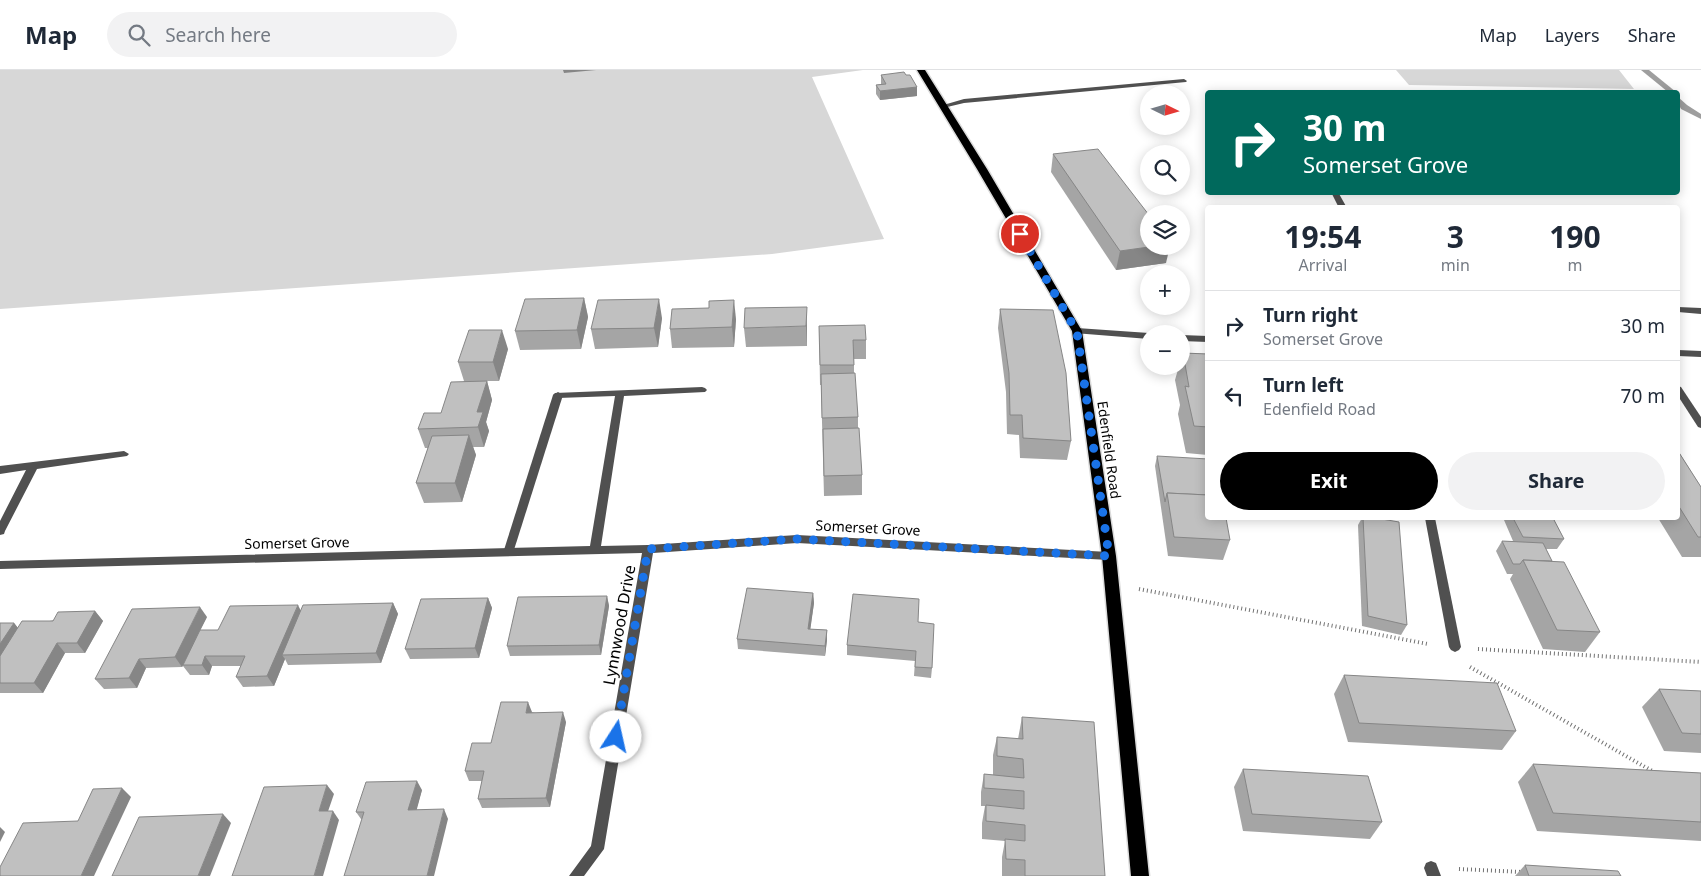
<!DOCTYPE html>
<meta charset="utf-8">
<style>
body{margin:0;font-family:"Noto Sans",sans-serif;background:#f2f2f3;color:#1f2937;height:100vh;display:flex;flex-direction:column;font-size:19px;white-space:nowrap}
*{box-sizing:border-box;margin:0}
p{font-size:16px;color:#747a83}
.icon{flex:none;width:28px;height:28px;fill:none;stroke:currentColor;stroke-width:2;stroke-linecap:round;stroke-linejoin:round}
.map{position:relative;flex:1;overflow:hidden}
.panel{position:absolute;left:1205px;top:135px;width:475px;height:315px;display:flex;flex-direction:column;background:#fff;border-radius:5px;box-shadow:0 2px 12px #0003}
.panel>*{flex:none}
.guide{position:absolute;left:1205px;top:20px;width:475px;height:105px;border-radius:5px;box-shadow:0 2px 12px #0003;background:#00695c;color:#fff;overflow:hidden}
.needle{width:32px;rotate:95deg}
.controls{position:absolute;left:1140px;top:15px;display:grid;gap:10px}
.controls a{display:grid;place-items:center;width:50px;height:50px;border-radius:50%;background:#fff;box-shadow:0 2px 12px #0003;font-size:25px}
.pin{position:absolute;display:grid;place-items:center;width:42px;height:42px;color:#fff;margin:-21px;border:2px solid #fff;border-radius:50%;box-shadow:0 1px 5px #0007}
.me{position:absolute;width:55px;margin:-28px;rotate:10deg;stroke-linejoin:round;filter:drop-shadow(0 0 4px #0008)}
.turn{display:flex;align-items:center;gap:18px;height:105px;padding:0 15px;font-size:22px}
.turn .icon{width:65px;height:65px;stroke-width:2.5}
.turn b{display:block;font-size:35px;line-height:42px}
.eta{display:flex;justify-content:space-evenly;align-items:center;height:85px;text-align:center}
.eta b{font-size:30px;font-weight:700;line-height:35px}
.button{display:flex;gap:10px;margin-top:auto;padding:10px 15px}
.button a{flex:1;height:58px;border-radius:30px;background:#000;color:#fff;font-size:20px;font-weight:700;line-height:58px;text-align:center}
.button a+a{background:#f2f2f3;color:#1f2937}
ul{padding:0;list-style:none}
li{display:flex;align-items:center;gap:15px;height:70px;padding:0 15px;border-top:1px solid #e0e1e3}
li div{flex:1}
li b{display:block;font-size:19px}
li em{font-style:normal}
header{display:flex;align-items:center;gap:30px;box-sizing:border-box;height:70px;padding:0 25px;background:#fff;border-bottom:1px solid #e0e1e3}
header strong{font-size:24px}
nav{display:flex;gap:28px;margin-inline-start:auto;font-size:18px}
.search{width:350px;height:45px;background:#f2f2f3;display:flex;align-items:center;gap:12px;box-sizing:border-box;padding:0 18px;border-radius:28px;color:#747a83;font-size:19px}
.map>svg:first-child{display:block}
.green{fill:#d7d7d7}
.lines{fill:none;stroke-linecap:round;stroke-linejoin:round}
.stream{fill:#9e9e9e;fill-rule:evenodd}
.primary-casing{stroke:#dbdbdb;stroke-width:3}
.path{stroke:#727272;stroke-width:4;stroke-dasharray:1 3;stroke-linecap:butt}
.service{fill:#505050;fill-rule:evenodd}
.minor{fill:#505050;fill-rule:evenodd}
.primary{fill:#000;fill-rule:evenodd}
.wall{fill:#a5a5a5}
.shaded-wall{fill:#868686}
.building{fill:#c0c0c0;stroke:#868686}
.route{stroke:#1a73e8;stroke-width:9;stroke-dasharray:0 16.2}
.labels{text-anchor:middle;stroke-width:4;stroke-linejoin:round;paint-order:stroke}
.street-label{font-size:14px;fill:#000;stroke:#fff}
.near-street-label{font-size:16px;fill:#000;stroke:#fff}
</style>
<header>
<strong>Map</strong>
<div class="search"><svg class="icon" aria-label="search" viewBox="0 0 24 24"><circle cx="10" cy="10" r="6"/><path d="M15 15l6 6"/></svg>Search here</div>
<nav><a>Map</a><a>Layers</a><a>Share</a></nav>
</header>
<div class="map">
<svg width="1701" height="806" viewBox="0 0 1701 806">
<rect width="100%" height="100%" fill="#fff"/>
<g class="green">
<path d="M0,0H863L812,7L884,169L772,184L0,239Z"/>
<path d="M1396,0H1619L1634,19L1409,15Z"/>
</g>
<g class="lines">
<g class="stream">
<path d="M1641,0H1649L1676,22H1668Z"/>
<path d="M1678,27L1687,35L1701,44V49L1681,39L1678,33Z"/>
</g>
<g class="primary-casing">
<path id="primary" d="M917,0H925L987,99L1082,261L1116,486L1149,806H1131L1102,486L1072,261L977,99Z"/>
</g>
<g class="path">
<path d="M1139,519L1428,574"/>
<path d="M1478,579L1701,592"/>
<path d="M1470,597L1654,702"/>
<path d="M1459,799L1522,802"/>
</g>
<g class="service">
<path d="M1184,9L1187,11L1186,12L964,33L943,38L940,36L964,29Z"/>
<path d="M1678,237L1701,238V244L1678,242Z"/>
<path d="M558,322L563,325L513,483L512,486H504L503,483L553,325Z"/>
</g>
<g class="minor">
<path d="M1331,122H1338L1347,138H1339Z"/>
<path d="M1077,258L1149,263L1151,264H1149V269L1074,263L1073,261Z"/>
<path d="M1181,265L1208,266V272L1181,271Z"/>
<path d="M1678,280L1701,281V287L1678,286Z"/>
<path d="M1678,316L1681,317L1701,347V358L1698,357L1678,326Z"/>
<path d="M702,317L705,318L707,320L705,322L624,326L601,476L648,475L797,465L1109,482L1113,483L1114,486L1113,489L1109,490L797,473L653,483L604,779L584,806H569L591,776L642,483L0,499V491L590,476L615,326L558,328L553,325L555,323Z"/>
<path d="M124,381L129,384L127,386L37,399L5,461L4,464L0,465V451L26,400L0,404V396Z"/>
<path d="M1425,448H1435L1461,577L1459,580L1455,582L1451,580L1449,577Z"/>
<path d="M1431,791L1436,793L1441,806H1427L1424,798L1426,793Z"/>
</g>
<use href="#primary" class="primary"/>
</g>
<g class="wall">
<path d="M881,5H906L917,17V26L880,30L876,24V15L881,14Z"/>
<path d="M1053,84L1166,193L1116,200L1051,102Z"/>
<path d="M584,228L588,247L581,279L520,280L515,261Z"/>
<path d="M1000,239L1071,371L1067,390L1020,388L1019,365L1007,364L1006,322L998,258Z"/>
<path d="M662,248L658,277L595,279L591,259Z"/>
<path d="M736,249L734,277L672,278L670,259Z"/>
<path d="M807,256V276L746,277L744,258Z"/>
<path d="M819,256L866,270V289H854V303L858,347V358L862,405V425L824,426L821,315H820Z"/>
<path d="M508,279L499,311H487L492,330L486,352L489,361L484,377H473L476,385L462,432L424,433L416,413L428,378H425L418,359L441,343L464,311L458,292Z"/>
<path d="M1183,283L1208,284V385L1186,383L1178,344L1180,335L1175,310L1179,296H1181V288Z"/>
<path d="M1678,381L1701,417V487H1682L1658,448H1678Z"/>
<path d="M1157,386L1230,470L1223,490L1168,486L1155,396Z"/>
<path d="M1362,448H1376L1407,555L1401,565L1362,556L1358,455Z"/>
<path d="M1505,448H1553L1564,469L1557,479H1546L1552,491L1600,562L1585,582L1543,579L1510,509L1513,504H1507L1496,481L1502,471H1513L1504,450Z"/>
<path d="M813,523L814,533L810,559L827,560V570L825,586L738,579L737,569Z"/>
<path d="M607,526L609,536L601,585L510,586L507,576Z"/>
<path d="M488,528L492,538L479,588L410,589L405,579Z"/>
<path d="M393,533L398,544L381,593L288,595L285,589L274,616L243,617L236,607L241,596H212L209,605H190L183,596L182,597L146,598L137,618L104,619L95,609L207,547L200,560H218L301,540Z"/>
<path d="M95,541L103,551L85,583H65L43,623H0V553H14L18,558Z"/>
<path d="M918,552L932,598L931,608L914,606L915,591L847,585V575Z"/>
<path d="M1344,605L1516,661L1502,680L1348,672L1334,624Z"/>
<path d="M1659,619L1701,621V683L1664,681L1642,637Z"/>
<path d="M532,642L566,652L550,737L482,738L478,729L482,711H469L465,701L491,673Z"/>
<path d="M1022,647L1105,806H1002V787L1005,771L982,769V753L985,736H981V722L984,704L1019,707L993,705V685L997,667L1018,669Z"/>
<path d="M1533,694L1701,703V771L1537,761L1518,712Z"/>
<path d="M1243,699L1382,752L1370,769L1243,761L1234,717Z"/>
<path d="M422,720L416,740L448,749H361L356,742Z"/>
<path d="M1525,795L1621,806H1515Z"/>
</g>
<g class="shaded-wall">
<path d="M563,0H596L564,3Z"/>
<path d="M917,17V26L880,30V21Z"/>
<path d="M1156,176H1170L1166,193L1116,200L1120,181Z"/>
<path d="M584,228L588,247L581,279L577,260Z"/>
<path d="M659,229L662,248L658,277L654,258Z"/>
<path d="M734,230L736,249L734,277L732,257Z"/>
<path d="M807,237V276L806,256Z"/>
<path d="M502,260L508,279L499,311L493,292Z"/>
<path d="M487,311L492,330L486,352L489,361L484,377L478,357L477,342Z"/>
<path d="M469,365L476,385L462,432L455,413Z"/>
<path d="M813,523L814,533L809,569L808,559Z"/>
<path d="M607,526L609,536L601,585L599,575Z"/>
<path d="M488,528L492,538L479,588L475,578Z"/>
<path d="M393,533L398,544L381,593L376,583Z"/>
<path d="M298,535L303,545L282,585L285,589L274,616L267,606Z"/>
<path d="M200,537L207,547L182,597L175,587Z"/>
<path d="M95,541L103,551L85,583L77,573Z"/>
<path d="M14,553L22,563L0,598V574Z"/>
<path d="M827,560V570L825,586V576Z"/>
<path d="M57,573L65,583L43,623L34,613Z"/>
<path d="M205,586L212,596L209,605L202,595Z"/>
<path d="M139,589L146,598L137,618L129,608Z"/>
<path d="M528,632L532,642L529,652L526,643Z"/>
<path d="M563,642L566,652L550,737L546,728Z"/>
<path d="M417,711L422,720L414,750L408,740Z"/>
<path d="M327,715L334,724L325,750L319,741Z"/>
<path d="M122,718L131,727L94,806H81Z"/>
<path d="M444,739L448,749L434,806H427Z"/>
<path d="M333,741L339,750L323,806H314Z"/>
<path d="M223,744L231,753L210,806H198Z"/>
<path d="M0,757L5,762L0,772Z"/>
</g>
<g class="building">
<path d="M904,2L906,5H910L917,17L880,21L876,15L886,14L881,5Z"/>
<path d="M1098,79L1149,145V176H1156L1120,181L1053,84Z"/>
<path d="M584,228L577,260L515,261L525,229Z"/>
<path d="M659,229L654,258L591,259L598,230Z"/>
<path d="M734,230L732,257L670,259L672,239L709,238V231Z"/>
<path d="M807,237L806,256L744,258L745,238Z"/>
<path d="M1000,239L1053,240L1066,303L1071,371L1023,368L1022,345H1010L1009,303Z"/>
<path d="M865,255L866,270H853L854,295H820L819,256Z"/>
<path d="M469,260H502L493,292H458Z"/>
<path d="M1183,283L1208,284V357L1194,356L1185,316L1189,317Z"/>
<path d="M855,303L858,347L822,348L821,304Z"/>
<path d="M487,311L477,342H483L478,357L418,359L424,343H441L451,312Z"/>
<path d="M859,358L862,405L824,406L823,359Z"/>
<path d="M469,365L455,413H416L432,366Z"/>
<path d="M1678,381L1701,417V467H1698L1678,435Z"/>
<path d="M1157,386L1208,389V425L1167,423L1165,432Z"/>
<path d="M1167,423L1208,425V448H1226L1230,470L1174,467Z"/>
<path d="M1363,448H1376L1399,452L1407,555L1368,546Z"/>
<path d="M1513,448H1553L1564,469L1523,467Z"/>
<path d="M1502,471L1543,473L1552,491L1523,490L1520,494H1513Z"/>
<path d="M1523,490L1564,492L1600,562L1557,560Z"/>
<path d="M747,518L813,523L808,559L827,560L825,576L737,569Z"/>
<path d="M853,524L919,529L918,552L934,554L932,598L915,597L916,581L847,575Z"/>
<path d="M607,526L599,575L507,576L518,527Z"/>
<path d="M488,528L475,578L405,579L421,529Z"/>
<path d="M393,533L376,583L282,585L303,535Z"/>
<path d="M298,535L267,606L236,607L245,586H205L202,595H183L200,560H218L230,536Z"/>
<path d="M200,537L175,587L139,589L129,608L95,609L132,539Z"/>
<path d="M95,541L77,573H57L34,613H0V586L22,551H53L58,542Z"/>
<path d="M0,553H14L0,574Z"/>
<path d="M1344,605L1497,613L1516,661L1359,653Z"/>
<path d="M1659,619L1701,621V664L1682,663Z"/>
<path d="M501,632H528L526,643L563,642L546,728L478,729L484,701H465L472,673H491Z"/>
<path d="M1022,647L1094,652L1105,806H1025V790L1006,789L1005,769L1025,771V755L986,751V735L1024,739V721L984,718V704L1024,708L1023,689L997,686V667L1023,669Z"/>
<path d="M1533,694L1701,703V752L1553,743Z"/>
<path d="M1243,699L1368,706L1382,752L1252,744Z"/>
<path d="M417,711L408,740L444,739L427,806H344L364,742H356L366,712Z"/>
<path d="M327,715L319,741H333L314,806H232L264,717Z"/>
<path d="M122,718L81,806H0V797L23,753L78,751L93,719Z"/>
<path d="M223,744L198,806H112L139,747Z"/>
<path d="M1525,795L1618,801L1621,806H1529Z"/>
</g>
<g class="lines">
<path class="route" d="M616,667L648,479L797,469L1109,486L1077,262L1020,164"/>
</g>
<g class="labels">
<g class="street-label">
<text transform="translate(1109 380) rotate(82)" y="5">Edenfield Road</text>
<text transform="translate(868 458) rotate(3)" y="5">Somerset Grove</text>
<text transform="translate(297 473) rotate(-1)" y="5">Somerset Grove</text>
</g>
<g class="near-street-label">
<text transform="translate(619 555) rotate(-80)" y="6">Lynnwood Drive</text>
</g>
</g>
</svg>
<div class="controls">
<a><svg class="needle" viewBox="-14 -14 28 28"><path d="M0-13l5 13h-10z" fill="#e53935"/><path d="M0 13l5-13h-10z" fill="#747a83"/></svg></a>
<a><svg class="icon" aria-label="search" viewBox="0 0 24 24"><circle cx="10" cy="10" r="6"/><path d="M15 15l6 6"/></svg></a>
<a><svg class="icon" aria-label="layers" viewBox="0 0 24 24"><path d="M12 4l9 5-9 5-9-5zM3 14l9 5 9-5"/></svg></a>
<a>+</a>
<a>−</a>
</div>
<div class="pin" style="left:1020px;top:164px;background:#d93025"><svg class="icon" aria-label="arrive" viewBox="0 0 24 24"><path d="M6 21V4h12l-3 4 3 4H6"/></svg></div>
<svg class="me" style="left:616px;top:667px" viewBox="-20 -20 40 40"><circle r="19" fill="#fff"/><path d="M0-13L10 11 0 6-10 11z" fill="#1a73e8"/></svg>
<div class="guide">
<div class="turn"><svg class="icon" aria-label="right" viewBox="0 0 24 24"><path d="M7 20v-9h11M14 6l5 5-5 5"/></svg><div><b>30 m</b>Somerset Grove</div></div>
</div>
<section class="panel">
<div class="eta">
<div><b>19:54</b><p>Arrival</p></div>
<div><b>3</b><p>min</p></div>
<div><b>190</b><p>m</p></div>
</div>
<ul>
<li><svg class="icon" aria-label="right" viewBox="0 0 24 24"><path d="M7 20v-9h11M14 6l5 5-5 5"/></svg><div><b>Turn right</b><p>Somerset Grove</p></div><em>30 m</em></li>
<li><svg class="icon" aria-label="left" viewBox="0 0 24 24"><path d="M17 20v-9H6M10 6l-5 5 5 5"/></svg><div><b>Turn left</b><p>Edenfield Road</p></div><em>70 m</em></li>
</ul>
<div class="button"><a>Exit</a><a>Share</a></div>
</section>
</div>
